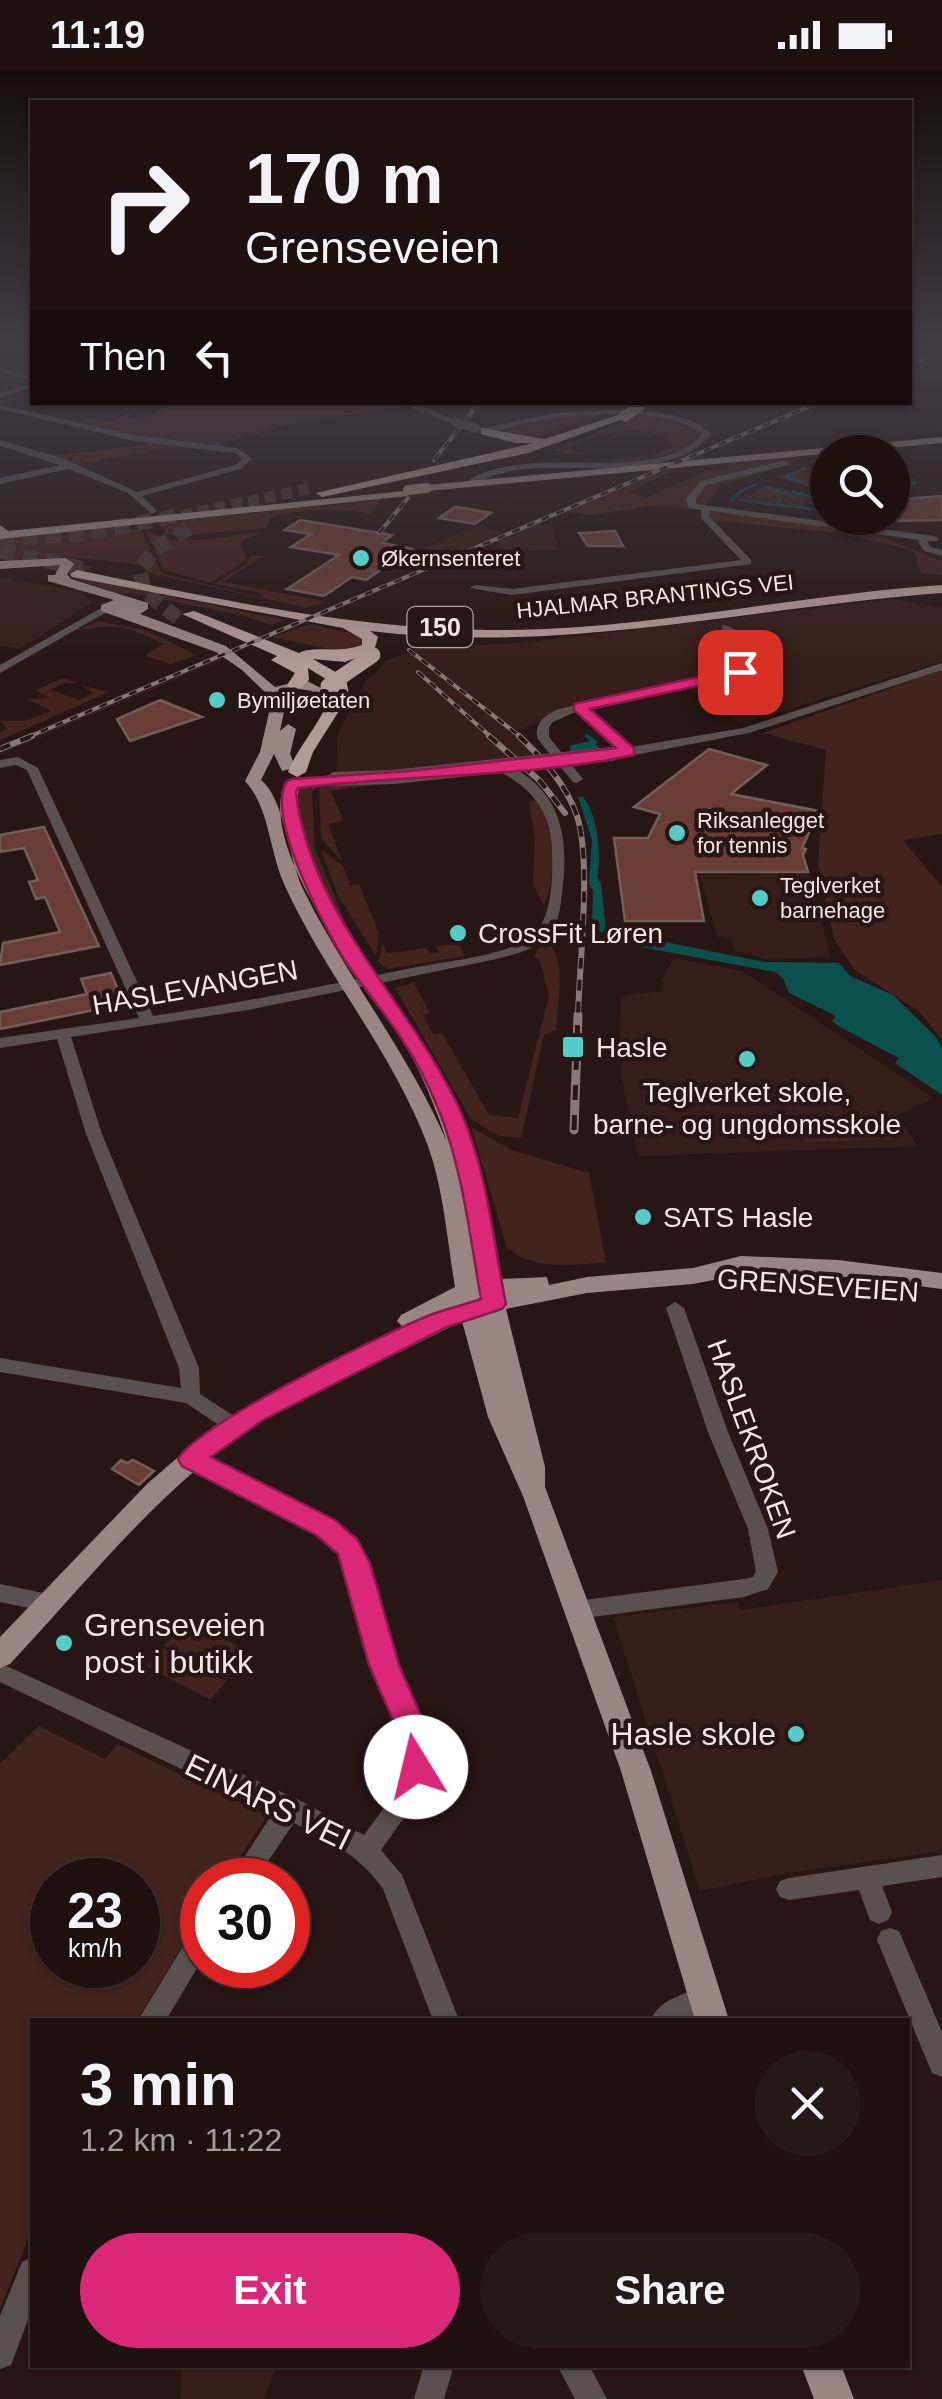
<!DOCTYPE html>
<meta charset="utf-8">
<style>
body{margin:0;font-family:Helvetica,sans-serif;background:#251917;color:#f1f3f6;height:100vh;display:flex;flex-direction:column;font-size:38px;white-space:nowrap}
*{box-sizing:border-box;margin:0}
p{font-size:32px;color:#a09d9e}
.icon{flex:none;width:55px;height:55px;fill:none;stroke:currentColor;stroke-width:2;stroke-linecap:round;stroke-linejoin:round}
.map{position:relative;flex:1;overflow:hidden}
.panel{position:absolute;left:30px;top:1948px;width:880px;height:350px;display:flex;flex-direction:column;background:#1d100e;border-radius:0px;box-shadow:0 2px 8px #0004,0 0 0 2px #3b302e}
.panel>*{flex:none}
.hud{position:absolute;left:30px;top:30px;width:882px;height:305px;border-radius:0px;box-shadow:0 2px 8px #0004,0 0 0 2px #3b302e;background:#1d100e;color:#f1f3f6;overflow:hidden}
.fabs{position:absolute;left:810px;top:365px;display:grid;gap:20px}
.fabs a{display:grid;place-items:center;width:100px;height:100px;border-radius:50%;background:#1d100e;box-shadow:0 2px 8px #0004,0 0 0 2px #3b302e;font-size:50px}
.speed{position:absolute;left:30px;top:1788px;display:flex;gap:20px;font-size:50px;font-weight:700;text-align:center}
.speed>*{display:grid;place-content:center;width:130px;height:130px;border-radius:50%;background:#1d100e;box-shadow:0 2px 8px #0004,0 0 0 2px #3b302e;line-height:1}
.speed small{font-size:25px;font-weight:400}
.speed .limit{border:15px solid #d22;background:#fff;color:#111}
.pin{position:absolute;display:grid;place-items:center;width:85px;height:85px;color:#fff;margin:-42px;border-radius:20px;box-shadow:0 5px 15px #0006}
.me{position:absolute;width:110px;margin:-55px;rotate:351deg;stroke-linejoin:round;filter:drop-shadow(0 0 8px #0008)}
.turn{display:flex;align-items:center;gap:35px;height:210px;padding:0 50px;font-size:45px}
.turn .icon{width:130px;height:130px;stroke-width:2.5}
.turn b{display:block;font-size:70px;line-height:85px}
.then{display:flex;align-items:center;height:95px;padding:0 50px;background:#0003;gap:20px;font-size:38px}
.round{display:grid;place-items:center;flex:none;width:105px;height:105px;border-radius:52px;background:#251917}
.head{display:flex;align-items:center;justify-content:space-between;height:170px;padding:0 50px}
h1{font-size:60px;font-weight:600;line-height:75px}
.button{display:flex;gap:20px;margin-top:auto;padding:20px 50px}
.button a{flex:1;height:115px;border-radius:60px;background:#db2777;color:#fff;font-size:40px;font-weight:600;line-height:115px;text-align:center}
.button a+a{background:#251917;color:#f1f3f6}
.status{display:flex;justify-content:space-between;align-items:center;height:70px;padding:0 50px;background:#1d100e;direction:ltr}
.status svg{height:28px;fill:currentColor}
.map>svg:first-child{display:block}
.built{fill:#351e19}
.green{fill:#43231d;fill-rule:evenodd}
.water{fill:#0b504d}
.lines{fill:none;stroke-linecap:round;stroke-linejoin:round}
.stream-far1{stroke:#0b504d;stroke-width:2.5}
.stream{stroke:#0b504d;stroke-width:4}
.building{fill:#693d35;stroke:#735f5a;stroke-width:2.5}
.highway-tunnel-far1{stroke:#453532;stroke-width:11;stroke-dasharray:11 6;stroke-linecap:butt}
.highway-tunnel{stroke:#453532;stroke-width:15;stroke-dasharray:15 8;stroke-linecap:butt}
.minor{fill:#5a514f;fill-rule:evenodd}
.major{fill:#998682;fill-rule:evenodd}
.highway{fill:#b29b96;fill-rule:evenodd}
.rail-far2-casing{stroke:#877876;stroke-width:4}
.rail-far1-casing{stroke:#877876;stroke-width:6}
.rail-casing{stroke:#877876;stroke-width:9}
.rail-far2{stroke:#271613;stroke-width:2.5;stroke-dasharray:8;stroke-linecap:butt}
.rail-far1{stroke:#271613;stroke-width:4;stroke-dasharray:11;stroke-linecap:butt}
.rail{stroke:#271613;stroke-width:5;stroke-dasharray:15;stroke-linecap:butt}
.minor-bridge-far1{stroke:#5a514f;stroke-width:9}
.minor-bridge{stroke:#5a514f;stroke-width:14}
.major-bridge{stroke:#998682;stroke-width:10}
.highway-bridge-far1{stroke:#b29b96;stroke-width:11}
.highway-bridge{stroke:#b29b96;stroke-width:15}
.route{fill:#db2777;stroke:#8e194d;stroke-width:2.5}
.poi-dot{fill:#55cdc6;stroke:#271613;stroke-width:4}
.labels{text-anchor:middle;stroke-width:9;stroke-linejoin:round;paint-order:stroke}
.far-poi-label{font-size:22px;fill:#f2e5e3;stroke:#271613;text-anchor:start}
.far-street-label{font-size:22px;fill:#f2e5e3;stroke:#271613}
.shield{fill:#271613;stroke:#b5a7a5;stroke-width:2.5}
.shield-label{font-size:25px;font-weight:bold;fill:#f2e5e3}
.poi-label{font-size:28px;fill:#f2e5e3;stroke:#271613;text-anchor:start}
.street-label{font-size:28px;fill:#f2e5e3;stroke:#271613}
.near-poi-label{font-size:32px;fill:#f2e5e3;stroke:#271613;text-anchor:start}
.near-street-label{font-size:32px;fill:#f2e5e3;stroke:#271613}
</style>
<div class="status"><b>11:19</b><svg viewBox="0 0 49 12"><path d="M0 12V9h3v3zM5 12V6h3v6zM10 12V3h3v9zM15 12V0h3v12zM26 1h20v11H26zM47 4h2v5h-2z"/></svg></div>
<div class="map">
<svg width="942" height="2329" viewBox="0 0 942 2329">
<rect width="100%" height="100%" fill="#271613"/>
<g class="built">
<path d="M538,453L553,456L558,480L500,482L496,471Z"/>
<path d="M477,456L504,463L417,500L403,497L426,477Z"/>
<path d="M0,507L81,522L91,533L20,579L0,576Z"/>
<path d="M893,529L942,538V592L740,654L686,617L563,645L518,660L545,687L441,699L336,704L338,663L364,614L386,591L424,577L520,573Z"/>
<path d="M219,583L227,588L0,684V676Z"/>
<path d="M808,804L831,887L766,889L735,881L732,870L717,866L700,805Z"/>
<path d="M674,888L742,901L934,1028L897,1045L918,1076L638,1086L621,1006L620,926L663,921L661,910Z"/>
<path d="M942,1510V1781L789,1803L700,1821L613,1547L737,1532L741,1540Z"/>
<path d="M182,2295H277L264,2329H180Z"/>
</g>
<g class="green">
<path d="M395,332L405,337L302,351L215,375L139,366L81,353L88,348L112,351L125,344L116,342L131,344L126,348L142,350L175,333Z"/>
<path d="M612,341L536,367L499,361L562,343Z"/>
<path d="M641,344L680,353L702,364C679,391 633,392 599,391L654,385L675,377C645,347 607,363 571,376L575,383L584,384H564L555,380Z"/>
<path d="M162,373L199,377L168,378L79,394L70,391L77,384L66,389L40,381L60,385Z"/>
<path d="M775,390L797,392L721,415L705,435L686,436L689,439L653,436L589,445L565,441L667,400L677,399L628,421L646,428L704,402L729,399L726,394Z"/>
<path d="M819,396L827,399V427L815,425L823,429L804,431L803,437L738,430L766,415L812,425L822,422L777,407Z"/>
<path d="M380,430L370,444C344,437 298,438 272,447L265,458L180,466L167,464L163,458L184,450Z"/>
<path d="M716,442L862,459L942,491V505L921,503L914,481L846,464L712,450L710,443Z"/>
<path d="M117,456L141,460L160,500L167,505L265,528L257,522L214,514L246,494L251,486H263L223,512L328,532L307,537L311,539L154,504L145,500L148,497C127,492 77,487 54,487C34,488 20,496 0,489V474L19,466Z"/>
<path d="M145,459C175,481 224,465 261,463L243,470L240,475L247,489L211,513L164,500Z"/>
<path d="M78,494L195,518L92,497L74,507L286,550L271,555L241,545L131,523H116L68,506Z"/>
<path d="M99,551L145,560L197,585L171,594L145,586L163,574C130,558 119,552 77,561Z"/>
<path d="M311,554L363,566L367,574L349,583L272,567Z"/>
<path d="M942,600V764L903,770L942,817V970L920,942L855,900L834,869L818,794L826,680L763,663Z"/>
<path d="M63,608L78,613H64L50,620L80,630L94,623L79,615L109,622L0,670V662L7,659L0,651H25L52,641L27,629L50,628L35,620Z"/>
<path d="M424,708L331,721L343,751L328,754L342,791L321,768L319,717L312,721L315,779L345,851L341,853C324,820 287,755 298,719L312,714Z"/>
<path d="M536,731C555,754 557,811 544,835L533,814L535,768L529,732Z"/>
<path d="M321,779L343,796L350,815L359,814L379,864L376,886L337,824Z"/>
<path d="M544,870C569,884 557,934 556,960L544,965L521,1068L499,1066L471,1049L395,918L414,913L430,943L423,945L433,964L442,963L489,1045L518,1048L549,926L539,887H533Z"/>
<path d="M383,874L387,883L427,878L430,883L439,882L437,876L459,874L464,886L388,899L378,892Z"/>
<path d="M883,1043L893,1069L805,1072L797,1046Z"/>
<path d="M471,1057L514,1081L589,1103L606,1192C574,1195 533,1201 507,1178Z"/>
<path d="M190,1552L246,1580L226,1609L163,1576Z"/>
<path d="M162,1578L226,1611L210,1630L146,1596Z"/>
<path d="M39,1656L105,1689L117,1674L262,1743L265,1749L225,1810H202V1843L137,1950H32V2159L0,2239V1694ZM52,1810H138V1895H52Z"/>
</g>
<path class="water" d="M578,727H583C598,745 602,787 597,808L601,813L606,860L764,892L839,893L850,906L893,925L935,966L942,978V1025L895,993L899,988L840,957L832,951L836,946L789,923L783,908L775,902L641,877L592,858L593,820L589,814L592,770Z"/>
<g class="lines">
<g class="stream-far1">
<path d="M892,394L915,413L892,416"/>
<path d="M819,396L828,397"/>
<path d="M787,406L805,398"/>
<path d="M788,408L828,421"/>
<path d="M766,417L795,427"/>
<path d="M792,422L808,426"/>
<path d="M780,428L777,435L813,439"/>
<path d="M732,430L742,420L756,415"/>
<path d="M740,430L776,435"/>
</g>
<path class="stream" d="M587,666L595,672L572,677V681L595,676L600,682"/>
</g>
<g class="building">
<path d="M942,426V450L892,451V430Z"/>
<path d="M455,437L464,438L491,443L475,454L439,448Z"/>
<path d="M300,450L392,465L382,473L412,479L366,510L352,507L324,526L287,519L339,485L291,477L311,464L285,460Z"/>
<path d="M615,461L623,476H588L579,463Z"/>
<path d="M160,630L202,647L130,671L117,649Z"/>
<path d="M709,679L767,695L731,724L819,741L802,778L806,779L803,785L808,802H695L704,851H625L614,768H648L660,744L634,737Z"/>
<path d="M44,757L99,876L0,895L3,873L60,862L45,827L36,829L29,812L38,810L24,778L0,782V765Z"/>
<path d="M111,903L124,934L0,959V942L87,924L81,909Z"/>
<path d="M121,1390L127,1393L133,1390L154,1401L139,1415L112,1399Z"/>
</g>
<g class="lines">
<path class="highway-tunnel-far1" d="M165,449L312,418"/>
<g class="highway-tunnel">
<path d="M0,469L81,464L176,446"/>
<path d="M0,481L85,499"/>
<path d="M178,548L144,521L140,500L156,478L196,454"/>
</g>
<g class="minor">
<path d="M20,275H32V279L21,277Z"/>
<path d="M0,298L32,306V310L0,302Z"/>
<path d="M32,313V317L0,328V323Z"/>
<path d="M398,332H411L460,352L453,354Z"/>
<path d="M0,335L134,365L237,378L252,388L241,399L142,426L157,441L152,444L128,423L69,399L0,414V408L60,395L0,376V370L65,389L137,422L235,395L243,388L235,383L134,371L0,339Z"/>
<path d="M624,339C652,342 691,343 711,364C673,412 579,393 524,399C505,401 490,407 472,414L468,411C529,370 655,419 702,364C664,335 577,343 532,352C511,356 490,367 471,358L475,356L485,358L555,343Z"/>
<path d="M786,390L789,395L706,415L696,429V434L934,466L939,469L937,471H927L931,477L942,480V486L924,481L918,472L920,470L710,441L709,446L751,490V494L512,525L470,518L475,515L512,519L741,490L701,448V440L688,438L686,429L700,411Z"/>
<path d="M812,428L828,431V437L809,433Z"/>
<path d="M103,537L112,539L0,603V595Z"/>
<path d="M722,555C737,556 759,576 766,590L759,599L588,639L631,677L743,658L942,593V600L749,663L629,686L607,687V681L619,679L577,641L553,652L549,657V667L583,709L577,713L573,712L537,668C535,652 545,645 559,639L751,595L755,590L753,586L722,559Z"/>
<path d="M18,687L38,698L153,946C241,933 329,915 417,897C450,890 509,886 534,864C552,848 553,806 552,783C552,739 528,714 490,697V691C502,691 515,698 525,705C565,733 568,778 562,823C560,839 559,854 548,866C534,881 511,885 492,890L248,940L71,967L102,1064L199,1298L200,1324L240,1350L243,1355L240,1360H226L186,1333L0,1302V1288L181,1318L179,1298L86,1064L57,969L0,978V968L139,948L27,700L16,695L0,698V690Z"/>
<path d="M332,705L336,706V712L292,718L286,714L292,710Z"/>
<path d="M675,1232L684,1238L728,1362L768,1459L778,1502L768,1519L744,1527L577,1549L569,1546L566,1540L569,1534L577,1531L744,1509L753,1507L756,1501L748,1459L708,1362L666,1238Z"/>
<path d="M192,1382L333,1452L364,1484L390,1582L422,1652L429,1680L416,1731L381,1780L402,1805L459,1950H433L383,1819C360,1786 330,1770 294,1753L255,1810H229L273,1743L0,1612V1593L299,1730L364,1765L397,1720L405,1680L398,1652L368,1582L343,1488L319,1464L185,1394L182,1389L185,1384Z"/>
<path d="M0,1514L48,1524L56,1527L59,1533L56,1539L48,1542L0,1532Z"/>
<path d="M942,1785V1807L882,1816L892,1842L888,1850L879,1854L870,1850L859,1820L789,1830L780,1827L776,1819L780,1811L789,1808Z"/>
<path d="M202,1856V1890L166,1950H138L193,1860Z"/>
<path d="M890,1858L899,1861L942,1962V2007L932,2003L877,1870L881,1861Z"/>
<path d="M706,1917L715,1921L719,1930L715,1939L687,1950H651C659,1929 686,1923 706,1917Z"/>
<path d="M32,2187V2239L11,2295L0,2299V2246L22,2192Z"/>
<path d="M424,2295H454L444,2329H414Z"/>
<path d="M557,2295H589L607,2329H575Z"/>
</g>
<g class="major">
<path d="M942,367V373L427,421L421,418L427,415Z"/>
<path d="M404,421L408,426L0,469V455L8,461Z"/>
<path d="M66,488L74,494L67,504L71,509L148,533V539L140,544L226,576L275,617L305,610L329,622L325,631L302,638L285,637L280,661L288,654L296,659L290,684L296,698L282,701L274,684L261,710C284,728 289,788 302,817C345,905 408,982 447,1072C435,1035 420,999 400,966C366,909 256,781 285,712L299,715C284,811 400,923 441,1004C474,1068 487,1140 501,1209L547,1207L549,1215L587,1207L693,1198L741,1186L838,1190L942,1203V1219L838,1206L754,1202L693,1214L587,1223L506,1239L545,1397V1417L651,1701L729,1950H695L621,1701L523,1426L488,1347L462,1251L263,1350C164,1412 89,1510 10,1594L0,1598V1567L147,1414L214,1356L404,1258L397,1251L401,1245L455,1217C447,1170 444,1121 428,1076C393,982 326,906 285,816C269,782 270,738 245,711L260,682L272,629L242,600L216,582L101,541V535L114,530L48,511V505H55L60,495L0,499V491ZM299,619L312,621L314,625L301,629L283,624Z"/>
<path d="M801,2295H841L854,2329H814Z"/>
</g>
<g class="highway">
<path d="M621,344L631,346L528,383L322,427L316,423L534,373H516L481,364V358L545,369Z"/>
<path d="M77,500C213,528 350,559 489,560C641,562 791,525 942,515V523C750,537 563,585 370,561L378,567L374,581L345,592L313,589L346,608L349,625L313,682L306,702L297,707L288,702C298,675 334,638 332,613L308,598L309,610L301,618H289L287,615L295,603L271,590L277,586L182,544L194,541L299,583C315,575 338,584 362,575V569L343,558L72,507L70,504Z"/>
</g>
<g class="rail-far2-casing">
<g id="rail-far2">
<path d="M910,295L942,281"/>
<path d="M434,390L480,332"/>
<path d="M379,463L408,428"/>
<path d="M409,580L522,668"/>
<path d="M418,602L492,668"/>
<path d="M26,668L820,332"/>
</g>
</g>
<g class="rail-far1-casing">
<g id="rail-far1">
<path d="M489,666L540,711L565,743"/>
<path d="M519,666C543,689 566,714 577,746C592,792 579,896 578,947"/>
<path d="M0,679L32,666"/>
</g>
</g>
<g class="rail-casing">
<path id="rail" d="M574,1060L578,945"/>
</g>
<use href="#rail-far2" class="rail-far2"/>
<use href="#rail-far1" class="rail-far1"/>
<use href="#rail" class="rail"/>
<path class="minor-bridge-far1" d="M456,352L475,358"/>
<path class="minor-bridge" d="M335,709L393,707L611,684"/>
<path class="major-bridge" d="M408,420L427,418"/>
<path class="highway-bridge-far1" d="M625,346L640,336"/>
<path class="highway-bridge" d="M328,616L373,585"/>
</g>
<linearGradient id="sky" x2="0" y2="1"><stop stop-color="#150c0a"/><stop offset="0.46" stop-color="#413c44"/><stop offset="1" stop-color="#413c44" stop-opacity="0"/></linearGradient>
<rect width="942" height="601" fill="url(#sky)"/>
<path class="route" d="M740,598L747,602L745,606L590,639L634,678V685C525,708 409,704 298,718L296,722C310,846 410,931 460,1040C487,1099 493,1170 506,1234L502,1239L447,1257L263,1350L211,1387L335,1450L357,1469L370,1493L399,1595L430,1666L432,1697L427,1706L416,1710L405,1706L401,1697L400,1666L369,1595L338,1484L316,1465L182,1396L178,1389C199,1353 384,1264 430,1245C446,1239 464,1235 481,1229C470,1167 463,1102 440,1043C430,1018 416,990 401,968C382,938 357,911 339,881C320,847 265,744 287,711L292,709L410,701L616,678L574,640V634Z"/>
<g class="poi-dot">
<circle cx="361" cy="488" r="10"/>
<circle cx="217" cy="630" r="10"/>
<circle cx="677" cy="763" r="10"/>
<circle cx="760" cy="828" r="10"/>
<circle cx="458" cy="863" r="10"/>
<rect x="561" y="965" width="24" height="24" rx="5"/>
<circle cx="747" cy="989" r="10"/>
<circle cx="643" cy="1147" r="10"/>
<circle cx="64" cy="1573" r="10"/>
<circle cx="796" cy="1664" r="10"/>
</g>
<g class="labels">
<g class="far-poi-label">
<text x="381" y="496">Økernsenteret</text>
<text x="237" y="638">Bymiljøetaten</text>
<text x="697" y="758">Riksanlegget<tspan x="697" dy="25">for tennis</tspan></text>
<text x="780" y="823">Teglverket<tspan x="780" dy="25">barnehage</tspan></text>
</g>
<g class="far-street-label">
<text transform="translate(655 526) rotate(-6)" y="8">HJALMAR BRANTINGS VEI</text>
</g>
<rect class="shield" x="407.5" y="537" width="65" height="40" rx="8"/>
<g class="shield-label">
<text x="440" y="566">150</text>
</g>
<g class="poi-label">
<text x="478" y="873">CrossFit Løren</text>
<text x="596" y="987">Hasle</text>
<text x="747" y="1032" text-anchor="middle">Teglverket skole,<tspan x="747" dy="32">barne- og ungdomsskole</tspan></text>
<text x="663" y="1157">SATS Hasle</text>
</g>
<g class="street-label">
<text transform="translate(195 917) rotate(-10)" y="10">HASLEVANGEN</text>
<text transform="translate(818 1215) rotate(4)" y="10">GRENSEVEIEN</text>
<text transform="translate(752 1369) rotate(70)" y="10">HASLEKROKEN</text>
</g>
<g class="near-poi-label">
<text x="84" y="1566">Grenseveien<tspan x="84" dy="37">post i butikk</tspan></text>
<text x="776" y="1675" text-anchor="end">Hasle skole</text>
</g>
<g class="near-street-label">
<text transform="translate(268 1732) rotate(26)" y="11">EINARS VEI</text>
</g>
</g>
</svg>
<div class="fabs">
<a><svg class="icon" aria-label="search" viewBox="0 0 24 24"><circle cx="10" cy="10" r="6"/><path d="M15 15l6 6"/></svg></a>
</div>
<div class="speed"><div>23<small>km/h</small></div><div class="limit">30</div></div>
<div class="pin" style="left:740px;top:602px;background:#d93025"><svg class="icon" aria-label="arrive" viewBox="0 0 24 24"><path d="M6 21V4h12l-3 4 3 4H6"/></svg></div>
<svg class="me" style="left:416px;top:1697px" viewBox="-20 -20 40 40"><circle r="19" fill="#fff"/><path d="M0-13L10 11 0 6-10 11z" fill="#db2777"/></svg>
<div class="hud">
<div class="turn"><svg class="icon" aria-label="right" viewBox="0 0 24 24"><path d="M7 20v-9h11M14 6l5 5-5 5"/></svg><div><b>170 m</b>Grenseveien</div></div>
<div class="then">Then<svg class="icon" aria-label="left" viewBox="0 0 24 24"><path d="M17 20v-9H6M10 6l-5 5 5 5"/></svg></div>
</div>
<section class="panel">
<div class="head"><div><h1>3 min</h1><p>1.2 km · 11:22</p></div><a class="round"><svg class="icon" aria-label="close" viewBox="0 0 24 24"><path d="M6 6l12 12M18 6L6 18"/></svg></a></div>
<div class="button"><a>Exit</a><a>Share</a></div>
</section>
</div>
